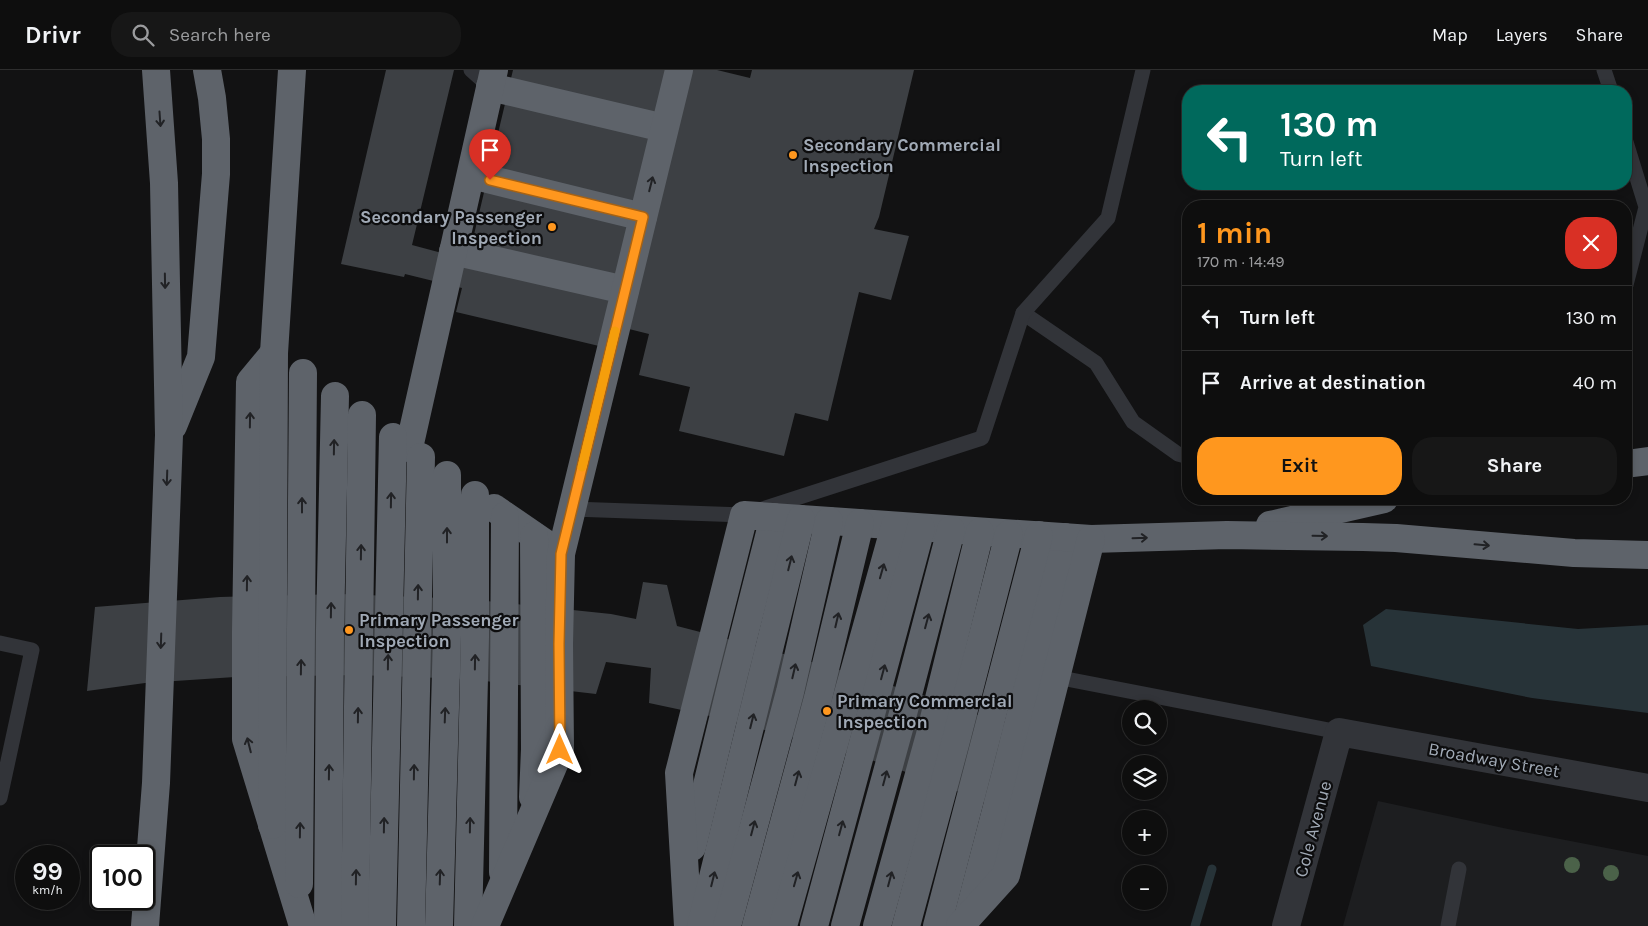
<!DOCTYPE html>
<meta charset="utf-8">
<style>
body{margin:0;font-family:Karla,sans-serif;background:#171717;color:#f1f3f6;height:100vh;display:flex;flex-direction:column;font-size:19px;white-space:nowrap}
*{box-sizing:border-box;margin:0}
p{font-size:16px;color:#9b9c9e}
.icon{flex:none;width:28px;height:28px;fill:none;stroke:currentColor;stroke-width:2;stroke-linecap:round;stroke-linejoin:round}
.map{position:relative;flex:1;overflow:hidden}
.panel{position:absolute;left:1182px;top:130px;width:450px;height:305px;display:flex;flex-direction:column;background:#0e0e0e;border-radius:20px;box-shadow:0 2px 8px #0003,0 0 0 1px #2e2e2e}
.panel>*{flex:none}
.hud{position:absolute;left:1182px;top:15px;width:450px;height:105px;border-radius:20px;box-shadow:0 2px 8px #0003,0 0 0 1px #2e2e2e;background:#00695c;color:#fff;overflow:hidden}
.tools{position:absolute;left:1122px;top:630px;display:grid;gap:10px}
.tools a{display:grid;place-items:center;width:45px;height:45px;border-radius:50%;background:#0e0e0e;box-shadow:0 2px 8px #0003,0 0 0 1px #2e2e2e;font-size:25px}
.speed{position:absolute;left:15px;top:775px;display:flex;gap:10px;font-size:25px;font-weight:700;text-align:center}
.speed>*{display:grid;place-content:center;width:65px;height:65px;border-radius:50%;background:#0e0e0e;box-shadow:0 2px 8px #0003,0 0 0 1px #2e2e2e;line-height:1}
.speed small{font-size:12px;font-weight:400}
.speed .limit{border:2px solid #111;border-radius:8px;background:#fff;color:#111}
.pin{position:absolute;display:grid;place-items:center;width:42px;height:42px;color:#fff;margin:-51px -21px;border-radius:50% 50% 50% 0;rotate:-45deg;box-shadow:0 0 5px #0007}
.pin .icon{rotate:45deg}
.me{position:absolute;width:55px;margin:-28px;rotate:0deg;stroke-linejoin:round;filter:drop-shadow(0 0 4px #0008)}
.turn{display:flex;align-items:center;gap:18px;height:105px;padding:0 15px;font-size:22px}
.turn .icon{width:65px;height:65px;stroke-width:2.5}
.turn b{display:block;font-size:35px;line-height:42px}
.round{display:grid;place-items:center;flex:none;width:52px;height:52px;border-radius:20px;background:#171717}
.head{display:flex;align-items:center;justify-content:space-between;height:85px;padding:0 15px}
h1{font-size:30px;font-weight:700;line-height:38px;color:#ff971e}
.button{display:flex;gap:10px;margin-top:auto;padding:10px 15px}
.button a{flex:1;height:58px;border-radius:20px;background:#ff971e;color:#111;font-size:20px;font-weight:700;line-height:58px;text-align:center}
.button a+a{background:#171717;color:#f1f3f6}
ul{padding:0;list-style:none}
li{display:flex;align-items:center;gap:15px;height:65px;padding:0 15px;border-top:1px solid #2e2e2e}
li div{flex:1}
li b{display:block;font-size:19px}
li em{font-style:normal}
header{display:flex;align-items:center;gap:30px;box-sizing:border-box;height:70px;padding:0 25px;background:#0e0e0e;border-bottom:1px solid #2e2e2e}
header strong{font-size:24px}
nav{display:flex;gap:28px;margin-inline-start:auto;font-size:18px}
.search{width:350px;height:45px;background:#171717;display:flex;align-items:center;gap:12px;box-sizing:border-box;padding:0 18px;border-radius:20px;color:#9b9c9e;font-size:19px}
.map>svg:first-child{display:block}
.built{fill:#1d1e20}
.water{fill:#273338}
.lines{fill:none;stroke-linecap:round;stroke-linejoin:round}
.stream{stroke:#273338;stroke-width:9}
.building{fill:#3d4044}
.lane{stroke:#323439;stroke-width:15}
.street{stroke:#323439;stroke-width:28}
.highway{stroke:#5e636a;stroke-width:28}
.tree{fill:#4b6249}
.oneway{stroke:#212225}
.route-casing{stroke:#a66214;stroke-width:12}
.route{stroke:#ff971e;stroke-width:9}
.slow{stroke:#f59e0b;stroke-width:9}
.poi-dot{fill:#ff971e;stroke:#0d0d0e;stroke-width:2}
.labels{text-anchor:middle;stroke-width:4.5;stroke-linejoin:round;paint-order:stroke}
.poi-label{font-size:18px;font-weight:bold;fill:#a1aab6;stroke:#0d0d0e;text-anchor:start}
.street-label{font-size:18px;fill:#a1aab6;stroke:#0d0d0e}
</style>
<header>
<strong>Drivr</strong>
<div class="search"><svg class="icon" aria-label="search" viewBox="0 0 24 24"><circle cx="10" cy="10" r="6"/><path d="M15 15l6 6"/></svg>Search here</div>
<nav><a>Map</a><a>Layers</a><a>Share</a></nav>
</header>
<div class="map">
<svg width="1648" height="856" viewBox="0 0 1648 856">
<rect width="100%" height="100%" fill="#121213"/>
<path class="built" d="M1378,731L1508,759L1648,786V856H1343Z"/>
<path class="water" d="M1386,539L1578,559L1648,555V643L1532,628L1371,596L1363,555Z"/>
<g class="lines">
<path class="stream" d="M1195,856L1212,799"/>
</g>
<g class="building">
<path d="M386,0H454L412,175L468,190L513,0H717L750,8L752,0H914L879,147L874,159L909,166L891,230L859,222L828,351L795,343L784,386L679,361L690,317L639,305L649,264L605,253L599,276L456,242L462,218L405,204L404,207L341,194Z"/>
<path d="M643,512L667,515L677,556L766,579L854,604L945,632L1031,666L1010,742L929,710L854,684L724,649L649,633L651,598L606,592L596,624L468,609L357,605L235,607L145,613L87,621L95,537L220,527L340,524L468,529L611,544L636,549Z"/>
</g>
<g class="lines">
<g class="lane">
<path d="M471,0L490,17"/>
<path d="M1604,0L1611,21"/>
<path d="M1626,72L1646,137L1626,215"/>
<path d="M1023,243L1096,293L1133,352L1178,384L1189,387"/>
<path d="M572,439L744,445L982,368L1023,243L1108,148L1143,0"/>
<path d="M0,573L32,580L0,728"/>
<path d="M1056,607L1339,662"/>
<path d="M1448,856L1459,799"/>
</g>
<path class="street" d="M1286,856L1339,662L1648,718"/>
<g class="highway">
<path d="M490,17L664,58"/>
<path d="M471,105L643,147"/>
<path d="M453,181L625,220"/>
<path d="M274,283L250,312L246,562V669L303,856"/>
<path d="M173,356L201,287L216,104V69L212,28L207,0"/>
<path d="M409,378L494,0"/>
<path d="M1626,394L1648,391"/>
<path d="M494,438L561,484"/>
<path d="M1270,455L1384,429"/>
<path d="M533,727L535,679L534,466"/>
<path d="M272,755L274,283L292,0"/>
<path d="M692,777L733,608L774,447"/>
<path d="M503,802L505,446"/>
<path d="M299,814L303,303"/>
<path d="M969,843L1008,695L1065,467"/>
<path d="M145,856L156,713L169,365L164,113L156,0"/>
<path d="M328,856L330,559L335,326"/>
<path d="M355,856L362,345"/>
<path d="M382,856L393,367"/>
<path d="M411,856L421,387"/>
<path d="M439,856L447,565V405"/>
<path d="M468,856L475,567V425"/>
<path d="M485,856L560,680L559,574L561,484L679,0"/>
<path d="M688,856L679,703L744,445L1091,469L1227,465L1363,467L1396,468L1574,483L1648,485"/>
<path d="M701,856L801,449"/>
<path d="M727,856L790,622L829,451"/>
<path d="M756,856L818,628L860,453"/>
<path d="M783,856L895,456"/>
<path d="M814,856L921,458"/>
<path d="M845,856L900,655L951,460"/>
<path d="M877,856L930,665L980,462"/>
<path d="M906,856L955,674L1009,464"/>
<path d="M937,856L1039,465"/>
<path d="M960,856L1006,805L1091,469"/>
</g>
</g>
<g class="tree">
<circle cx="1572" cy="795" r="8"/>
<circle cx="1611" cy="803" r="8"/>
</g>
<defs><path id="oneway-shaft" d="M-6 0H5M1.5-3L5.5 0L1.5 3" fill="none" stroke-width="1.6" stroke-linecap="round" stroke-linejoin="round" transform="scale(1.25)"/></defs>
<g class="oneway">
<use href="#oneway-shaft" transform="translate(160 49) rotate(86)"/>
<use href="#oneway-shaft" transform="translate(651 114) rotate(-76)"/>
<use href="#oneway-shaft" transform="translate(165 211) rotate(89)"/>
<use href="#oneway-shaft" transform="translate(250 350) rotate(-89)"/>
<use href="#oneway-shaft" transform="translate(334 377) rotate(-89)"/>
<use href="#oneway-shaft" transform="translate(167 408) rotate(92)"/>
<use href="#oneway-shaft" transform="translate(391 430) rotate(-89)"/>
<use href="#oneway-shaft" transform="translate(302 435) rotate(-90)"/>
<use href="#oneway-shaft" transform="translate(447 465) rotate(-90)"/>
<use href="#oneway-shaft" transform="translate(1320 466) rotate(1)"/>
<use href="#oneway-shaft" transform="translate(1140 468) rotate(-2)"/>
<use href="#oneway-shaft" transform="translate(1482 475) rotate(5)"/>
<use href="#oneway-shaft" transform="translate(361 482) rotate(-89)"/>
<use href="#oneway-shaft" transform="translate(790 493) rotate(-76)"/>
<use href="#oneway-shaft" transform="translate(882 501) rotate(-74)"/>
<use href="#oneway-shaft" transform="translate(247 513) rotate(-89)"/>
<use href="#oneway-shaft" transform="translate(418 522) rotate(-89)"/>
<use href="#oneway-shaft" transform="translate(331 540) rotate(-89)"/>
<use href="#oneway-shaft" transform="translate(837 550) rotate(-77)"/>
<use href="#oneway-shaft" transform="translate(927 551) rotate(-75)"/>
<use href="#oneway-shaft" transform="translate(161 571) rotate(92)"/>
<use href="#oneway-shaft" transform="translate(388 592) rotate(-89)"/>
<use href="#oneway-shaft" transform="translate(475 592) rotate(-89)"/>
<use href="#oneway-shaft" transform="translate(301 597) rotate(-89)"/>
<use href="#oneway-shaft" transform="translate(794 601) rotate(-77)"/>
<use href="#oneway-shaft" transform="translate(883 602) rotate(-75)"/>
<use href="#oneway-shaft" transform="translate(358 645) rotate(-89)"/>
<use href="#oneway-shaft" transform="translate(445 645) rotate(-88)"/>
<use href="#oneway-shaft" transform="translate(752 651) rotate(-76)"/>
<use href="#oneway-shaft" transform="translate(249 675) rotate(-104)"/>
<use href="#oneway-shaft" transform="translate(329 702) rotate(-89)"/>
<use href="#oneway-shaft" transform="translate(414 702) rotate(-89)"/>
<use href="#oneway-shaft" transform="translate(797 708) rotate(-75)"/>
<use href="#oneway-shaft" transform="translate(885 708) rotate(-75)"/>
<use href="#oneway-shaft" transform="translate(384 755) rotate(-89)"/>
<use href="#oneway-shaft" transform="translate(470 755) rotate(-89)"/>
<use href="#oneway-shaft" transform="translate(753 758) rotate(-75)"/>
<use href="#oneway-shaft" transform="translate(841 758) rotate(-75)"/>
<use href="#oneway-shaft" transform="translate(300 760) rotate(-89)"/>
<use href="#oneway-shaft" transform="translate(356 807) rotate(-89)"/>
<use href="#oneway-shaft" transform="translate(440 807) rotate(-88)"/>
<use href="#oneway-shaft" transform="translate(713 809) rotate(-76)"/>
<use href="#oneway-shaft" transform="translate(796 809) rotate(-74)"/>
<use href="#oneway-shaft" transform="translate(890 809) rotate(-75)"/>
</g>
<g class="lines">
<g class="route-casing">
<path id="route" d="M490,110L643,147L561,484L559,574L560,680"/>
</g>
<use href="#route" class="route"/>
<path class="slow" d="M582,397L615,261"/>
</g>
<g class="poi-dot">
<circle cx="793" cy="85" r="5"/>
<circle cx="552" cy="157" r="5"/>
<circle cx="349" cy="560" r="5"/>
<circle cx="827" cy="641" r="5"/>
</g>
<g class="labels">
<g class="poi-label">
<text x="803" y="81">Secondary Commercial<tspan x="803" dy="21">Inspection</tspan></text>
<text x="542" y="153" text-anchor="end">Secondary Passenger<tspan x="542" dy="21">Inspection</tspan></text>
<text x="359" y="556">Primary Passenger<tspan x="359" dy="21">Inspection</tspan></text>
<text x="837" y="637">Primary Commercial<tspan x="837" dy="21">Inspection</tspan></text>
</g>
<g class="street-label">
<text transform="translate(1494 690) rotate(10)" y="6">Broadway Street</text>
<text transform="translate(1313 759) rotate(-75)" y="6">Cole Avenue</text>
</g>
</g>
</svg>
<div class="tools">
<a><svg class="icon" aria-label="search" viewBox="0 0 24 24"><circle cx="10" cy="10" r="6"/><path d="M15 15l6 6"/></svg></a>
<a><svg class="icon" aria-label="layers" viewBox="0 0 24 24"><path d="M12 4l9 5-9 5-9-5zM3 14l9 5 9-5"/></svg></a>
<a>+</a>
<a>−</a>
</div>
<div class="speed"><div>99<small>km/h</small></div><div class="limit">100</div></div>
<div class="pin" style="left:490px;top:110px;background:#d93025"><svg class="icon" aria-label="arrive" viewBox="0 0 24 24"><path d="M6 21V4h12l-3 4 3 4H6"/></svg></div>
<svg class="me" style="left:560px;top:680px" viewBox="-20 -20 40 40"><path d="M0-17L14 15 0 8-14 15z" fill="#ff971e" stroke="#fff" stroke-width="4"/></svg>
<div class="hud">
<div class="turn"><svg class="icon" aria-label="left" viewBox="0 0 24 24"><path d="M17 20v-9H6M10 6l-5 5 5 5"/></svg><div><b>130 m</b>Turn left</div></div>
</div>
<section class="panel">
<div class="head"><div><h1>1 min</h1><p>170 m · 14:49</p></div><a class="round" style="background:#d93025;color:#fff"><svg class="icon" aria-label="close" viewBox="0 0 24 24"><path d="M6 6l12 12M18 6L6 18"/></svg></a></div>
<ul>
<li><svg class="icon" aria-label="left" viewBox="0 0 24 24"><path d="M17 20v-9H6M10 6l-5 5 5 5"/></svg><div><b>Turn left</b></div><em>130 m</em></li>
<li><svg class="icon" aria-label="arrive" viewBox="0 0 24 24"><path d="M6 21V4h12l-3 4 3 4H6"/></svg><div><b>Arrive at destination</b></div><em>40 m</em></li>
</ul>
<div class="button"><a>Exit</a><a>Share</a></div>
</section>
</div>
